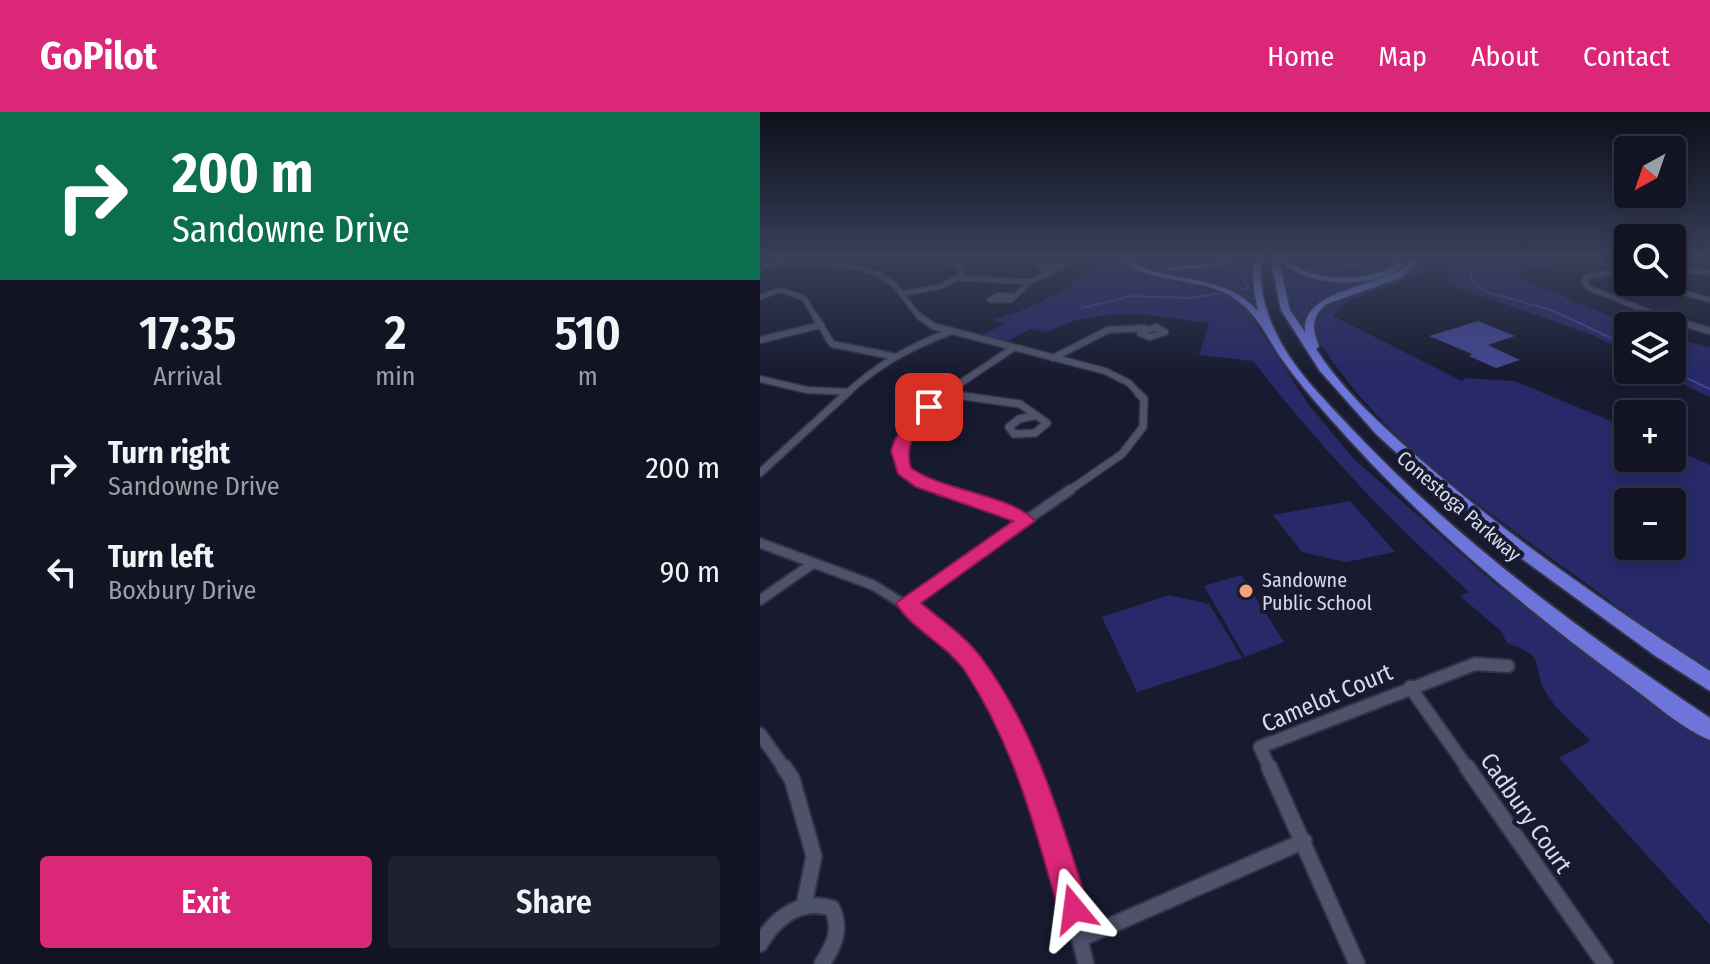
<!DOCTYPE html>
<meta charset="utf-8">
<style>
body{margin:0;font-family:"Fira Sans Condensed",sans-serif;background:#1f2131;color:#f1f3f6;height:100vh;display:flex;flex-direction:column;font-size:30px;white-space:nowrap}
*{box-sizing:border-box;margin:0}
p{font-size:26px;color:#9c9ea6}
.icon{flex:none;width:44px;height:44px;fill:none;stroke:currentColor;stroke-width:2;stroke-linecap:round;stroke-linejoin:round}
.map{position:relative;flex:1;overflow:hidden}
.side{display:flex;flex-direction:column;background:#121424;width:760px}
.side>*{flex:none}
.hud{background:#0b6e4f;color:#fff;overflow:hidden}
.needle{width:52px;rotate:220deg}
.tools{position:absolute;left:854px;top:24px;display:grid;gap:16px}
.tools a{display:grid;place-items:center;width:72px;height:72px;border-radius:8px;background:#121424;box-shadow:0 4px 12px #0003,0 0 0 2px #313341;font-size:40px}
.pin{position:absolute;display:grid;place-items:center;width:68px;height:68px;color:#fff;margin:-34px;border-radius:16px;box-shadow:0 4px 12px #0006}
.me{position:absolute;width:88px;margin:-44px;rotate:344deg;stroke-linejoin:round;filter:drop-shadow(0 0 6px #0008)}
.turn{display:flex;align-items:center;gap:28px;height:168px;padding:0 40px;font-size:36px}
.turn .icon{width:104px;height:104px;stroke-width:2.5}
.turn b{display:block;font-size:56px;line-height:68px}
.eta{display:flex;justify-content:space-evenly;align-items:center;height:136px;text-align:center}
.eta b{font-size:48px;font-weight:600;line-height:56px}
.button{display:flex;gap:16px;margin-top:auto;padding:16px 40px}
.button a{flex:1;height:92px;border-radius:8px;background:#db2777;color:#fff;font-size:32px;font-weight:600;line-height:92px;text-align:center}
.button a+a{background:#1f2131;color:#f1f3f6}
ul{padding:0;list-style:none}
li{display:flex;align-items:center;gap:24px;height:104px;padding:0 40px}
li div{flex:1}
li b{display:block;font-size:30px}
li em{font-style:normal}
header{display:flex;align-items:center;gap:48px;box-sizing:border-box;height:112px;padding:0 40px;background:#db2777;color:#fff}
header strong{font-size:38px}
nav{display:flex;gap:44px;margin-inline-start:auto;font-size:28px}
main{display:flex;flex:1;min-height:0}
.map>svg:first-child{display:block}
.green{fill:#272968;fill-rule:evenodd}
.water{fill:#434795}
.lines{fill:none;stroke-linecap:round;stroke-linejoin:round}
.stream{stroke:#434795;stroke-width:2}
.minor-far5-casing{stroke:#333445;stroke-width:7}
.minor-far4-casing{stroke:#333445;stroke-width:9}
.minor-far3-casing{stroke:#333445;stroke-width:10}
.minor-far2-casing{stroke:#333445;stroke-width:13}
.minor-far1-casing{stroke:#333445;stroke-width:16}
.minor-casing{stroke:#333445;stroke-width:19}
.secondary-casing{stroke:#333445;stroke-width:4}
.motorway-casing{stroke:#333445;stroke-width:4}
.minor-far5{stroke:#4e526b;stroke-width:5}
.minor-far4{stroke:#4e526b;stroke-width:6}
.minor-far3{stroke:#4e526b;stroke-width:7}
.minor-far2{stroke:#4e526b;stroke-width:9}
.minor-far1{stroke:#4e526b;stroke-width:12}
.minor{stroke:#4e526b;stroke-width:15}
.secondary{fill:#4e526b;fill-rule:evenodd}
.motorway{fill:#6d75db;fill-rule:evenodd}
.route{fill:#db2777;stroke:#8e194d;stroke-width:2}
.poi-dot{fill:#f1a17d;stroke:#181b30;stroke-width:3}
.labels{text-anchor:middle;stroke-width:8;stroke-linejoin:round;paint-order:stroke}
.street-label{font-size:20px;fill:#d7dae9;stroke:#181b30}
.poi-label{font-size:20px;fill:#d7dae9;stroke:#181b30;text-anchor:start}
.near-street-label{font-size:24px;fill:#d7dae9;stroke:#181b30}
</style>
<header>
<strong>GoPilot</strong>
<nav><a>Home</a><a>Map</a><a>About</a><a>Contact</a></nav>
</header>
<main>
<section class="side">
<div class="hud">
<div class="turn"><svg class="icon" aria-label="right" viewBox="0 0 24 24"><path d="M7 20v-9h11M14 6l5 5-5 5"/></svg><div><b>200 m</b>Sandowne Drive</div></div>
</div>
<div class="eta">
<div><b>17:35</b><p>Arrival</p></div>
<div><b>2</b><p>min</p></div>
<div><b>510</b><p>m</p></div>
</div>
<ul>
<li><svg class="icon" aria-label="right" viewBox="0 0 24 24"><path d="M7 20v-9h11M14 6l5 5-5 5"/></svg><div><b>Turn right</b><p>Sandowne Drive</p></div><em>200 m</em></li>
<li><svg class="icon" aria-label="left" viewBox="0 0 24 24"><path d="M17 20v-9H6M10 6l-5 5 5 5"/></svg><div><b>Turn left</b><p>Boxbury Drive</p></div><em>90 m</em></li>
</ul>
<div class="button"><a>Exit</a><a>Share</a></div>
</section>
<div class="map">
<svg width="950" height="852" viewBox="0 0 950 852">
<rect width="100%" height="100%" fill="#181b30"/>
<g class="green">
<path d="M324,144H352L367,155L473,185L489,201L549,293L593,346L733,470L845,554L950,627V813L799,646L831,629C817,614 792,595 784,577C771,549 787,545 747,531L741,519L700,484L709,480C626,405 562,337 493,249L439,243L449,211L380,202L348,203L316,208L285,220L271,217L244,231L218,225L246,211L232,208C275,196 300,183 334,154Z"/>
<path d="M360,144L385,154L418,158L456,155L493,144L491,174L497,192L466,175L385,156Z"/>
<path d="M376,144H475C450,159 400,161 376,144Z"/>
<path d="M526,144H631L635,149C624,173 539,166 526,144Z"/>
<path d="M640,144H645L648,152L646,158L558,190L548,198L544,214H540L527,189L518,153C552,164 613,183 643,154Z"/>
<path d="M653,144H672L675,156L588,189L573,204L702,269L706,266L754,269L868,316V346H912V336L950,353V559C905,532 863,498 820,467C724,397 614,324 553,219L557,200L569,191L653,159L656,151ZM868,390H912V434H868Z"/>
<path d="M683,144H844L782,154L755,164L872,214H868V241L835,224L697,175L688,170Z"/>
<path d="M912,226L950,235V285L893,258H912Z"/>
<path d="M590,389L635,440L586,450L542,440L513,403Z"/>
<path d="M481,463L524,530L485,545L444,474Z"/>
<path d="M409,483L449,492L482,546L377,580L342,505Z"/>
</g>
<path class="water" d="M718,209L755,224L728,233L760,248L736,256L709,244L712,242L669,224Z"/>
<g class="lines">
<g class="stream">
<path d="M702,144L711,157V169L727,180L794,199L868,234"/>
<path d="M549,158L598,153L625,145"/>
<path d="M484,177L489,175L481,165L486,161"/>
<path d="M322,196L371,184L430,186L464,181"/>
<path d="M910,258L950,277"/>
</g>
<g class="minor-far5-casing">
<g id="minor-far5">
<path d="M912,147L928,146L926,144"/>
<path d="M10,152C49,152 100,145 133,172C144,182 150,196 161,206"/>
<path d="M912,156L950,161"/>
<path d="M868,157L826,165L824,170L829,176L904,206"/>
<path d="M199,166L270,170"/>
<path d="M885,170L950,188"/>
<path d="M141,182L182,174L203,162L200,154L175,144"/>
<path d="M253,184L238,183L230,188H251L270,170L303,154L280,155L287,159"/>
<path d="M0,185L20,178L44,186L56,206"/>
</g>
</g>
<g class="minor-far4-casing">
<g id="minor-far4">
<path d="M55,204L72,232L132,244"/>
<path d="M159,204L173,214L345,259L369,271L380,283"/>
<path d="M899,204L950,219"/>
<path d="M396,215L405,220L390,225L380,221Z"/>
<path d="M0,228L61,213"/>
<path d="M293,246L348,218L385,216"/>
<path d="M0,267L47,278L89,280"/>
<path d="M182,281L195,283"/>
<path d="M85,283C117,253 148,236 189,220"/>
<path d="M183,283L253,236"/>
</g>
</g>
<g class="minor-far3-casing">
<g id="minor-far3">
<path d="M182,281L260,292L287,311L275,321L254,322L249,315L259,307L273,304"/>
<path d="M0,361L87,281"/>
<path d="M185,380L150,364L138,348C142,318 162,299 186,281"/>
<path d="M307,380L362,342L383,315L384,287L378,281"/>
</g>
</g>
<g class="minor-far2-casing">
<g id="minor-far2">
<path d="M179,378L226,391L266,409"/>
<path d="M0,431L113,473L161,503"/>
<path d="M0,488L52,452"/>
<path d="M146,491L310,378"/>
</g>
</g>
<g class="minor-far1-casing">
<g id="minor-far1">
<path d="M158,501C211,542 246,595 270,657"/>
<path d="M650,575L708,657"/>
<path d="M0,622L25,657"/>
<path d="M510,657L500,635L715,552L748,554"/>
</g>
</g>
<g class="minor-casing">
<g id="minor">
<path d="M24,655L32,667L54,744L44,793"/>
<path d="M269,655L296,734L326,852"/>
<path d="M509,655L597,852"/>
<path d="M707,655L845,852"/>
<path d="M322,826L544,729"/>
<path d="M0,832C16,805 40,787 72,796C82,817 74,834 62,852"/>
</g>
</g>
<g class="secondary-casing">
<g id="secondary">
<path d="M23,144H30L0,159V155Z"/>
<path d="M940,144H950V146Z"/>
</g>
</g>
<g class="motorway-casing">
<g id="motorway">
<path d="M355,144C368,144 377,154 389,158C429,170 468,166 498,199C494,180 491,163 494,144H502C498,170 504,197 516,221C533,257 564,287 591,316C697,429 822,520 950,606V628C922,617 890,588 865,570C757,491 655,404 567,303C551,285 535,266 521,246C508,227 501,209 483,193C447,160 390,177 355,144Z"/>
<path d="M476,144H487L462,154L410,158L406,156L461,150Z"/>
<path d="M510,144H524C547,171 607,172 636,152L632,144H640L644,153C615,178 544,177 518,146L530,198L545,220C541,176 621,176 648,152L646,144H654L656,152L643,165L567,192C551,204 552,217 559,234L556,237C583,279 622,314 660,347C750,426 850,494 950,559V579L894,543L758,444L684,384L616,322L560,259L521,198Z"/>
</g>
</g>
<use href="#minor-far5" class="minor-far5"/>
<use href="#minor-far4" class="minor-far4"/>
<use href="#minor-far3" class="minor-far3"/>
<use href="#minor-far2" class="minor-far2"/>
<use href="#minor-far1" class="minor-far1"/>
<use href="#minor" class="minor"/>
<use href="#secondary" class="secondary"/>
<use href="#motorway" class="motorway"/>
</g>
<linearGradient id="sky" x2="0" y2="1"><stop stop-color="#0d0f1a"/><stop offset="0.55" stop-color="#373f59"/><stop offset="1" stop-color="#373f59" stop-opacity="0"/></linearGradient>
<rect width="950" height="263" fill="url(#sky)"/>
<path class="route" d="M164,292L175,295C159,316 143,329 151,356C183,379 252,383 275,409L161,491C181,508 204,523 220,544C276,618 302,710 329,797L325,808L314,813L303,808L298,797C275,714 253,632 205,559C187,533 150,516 136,491L253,409L156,375L138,362L131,339L135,327Z"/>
<circle class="poi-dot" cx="486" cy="479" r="8"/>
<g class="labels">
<g class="street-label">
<text transform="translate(699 394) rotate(41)" y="7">Conestoga Parkway</text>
</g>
<g class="poi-label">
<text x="502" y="475">Sandowne<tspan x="502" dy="23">Public School</tspan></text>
</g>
<g class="near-street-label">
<text transform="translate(567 586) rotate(-23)" y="8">Camelot Court</text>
<text transform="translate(766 701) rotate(55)" y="8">Cadbury Court</text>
</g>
</g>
</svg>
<div class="tools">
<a><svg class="needle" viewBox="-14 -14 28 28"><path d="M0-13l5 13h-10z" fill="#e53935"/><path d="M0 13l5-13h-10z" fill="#9c9ea6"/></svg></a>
<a><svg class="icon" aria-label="search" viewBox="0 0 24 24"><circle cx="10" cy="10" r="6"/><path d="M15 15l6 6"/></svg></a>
<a><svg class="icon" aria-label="layers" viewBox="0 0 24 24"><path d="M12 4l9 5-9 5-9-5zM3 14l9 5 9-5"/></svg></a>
<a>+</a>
<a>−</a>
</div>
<div class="pin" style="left:169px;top:295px;background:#d93025"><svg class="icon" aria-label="arrive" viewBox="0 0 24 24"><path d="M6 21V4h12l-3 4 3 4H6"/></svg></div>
<svg class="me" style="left:314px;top:797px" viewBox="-20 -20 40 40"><path d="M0-17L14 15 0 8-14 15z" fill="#db2777" stroke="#fff" stroke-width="4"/></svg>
</div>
</main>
